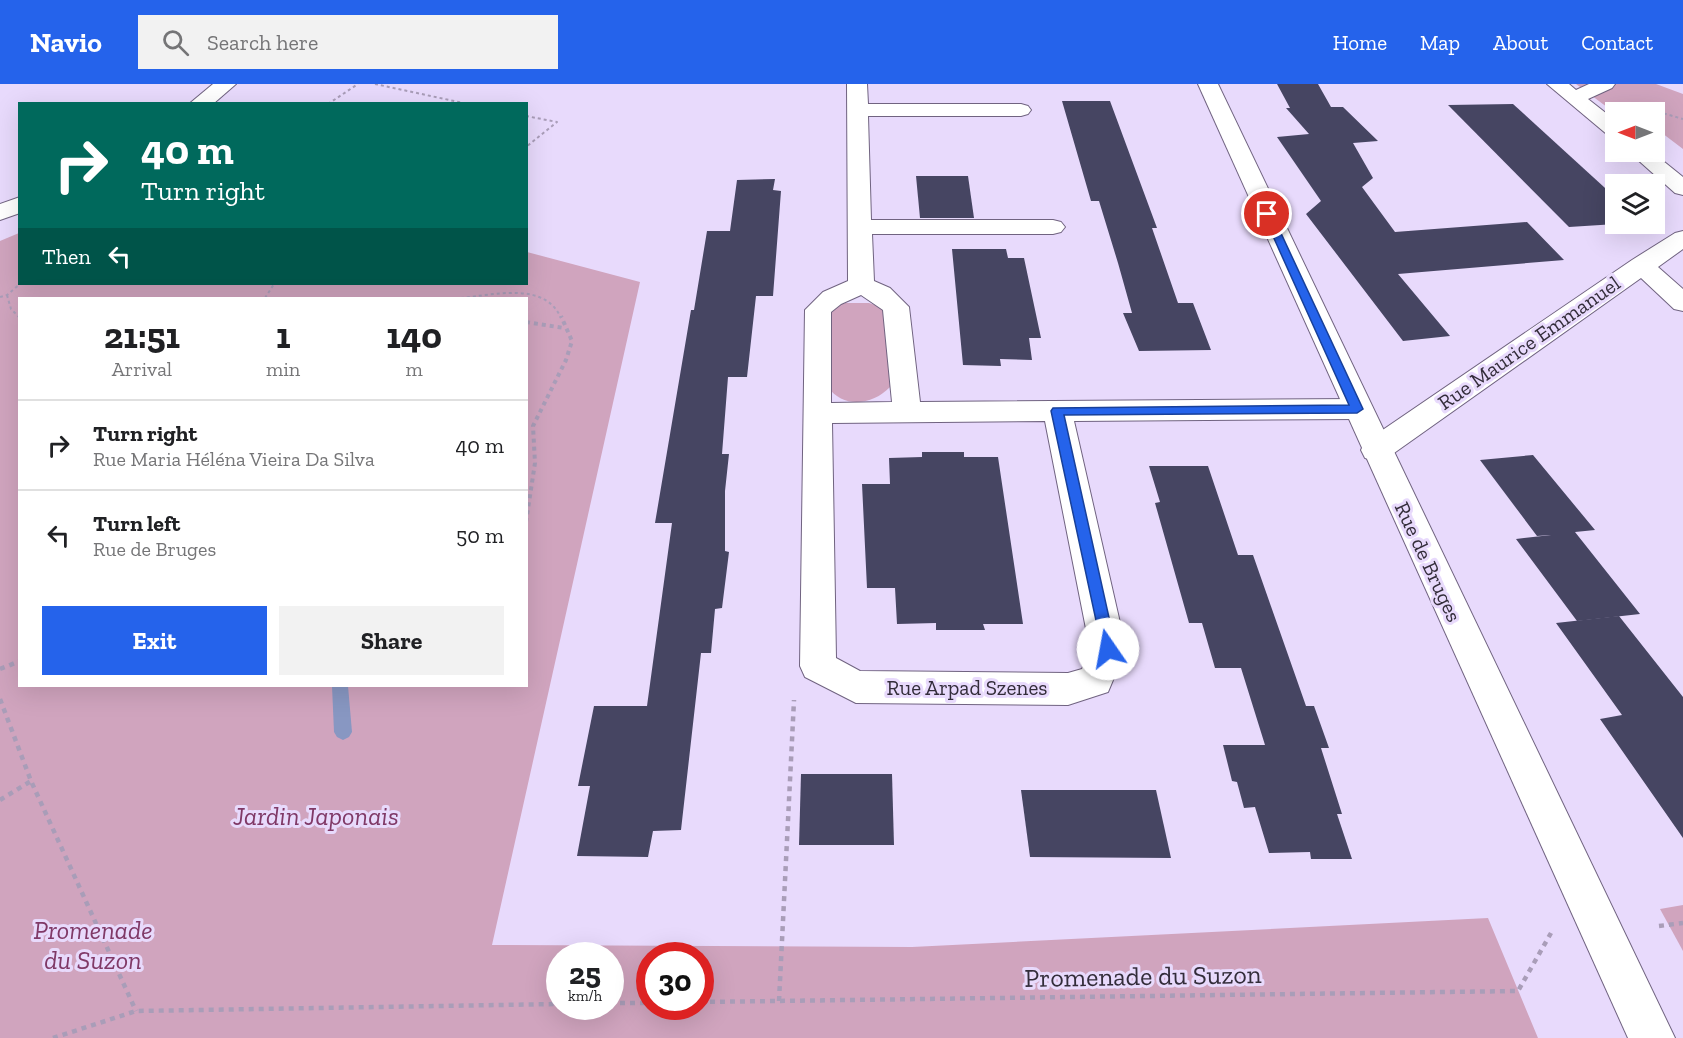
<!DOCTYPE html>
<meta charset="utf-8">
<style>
body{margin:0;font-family:"Zilla Slab",serif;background:#f2f2f2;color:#202124;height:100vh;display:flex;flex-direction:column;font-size:22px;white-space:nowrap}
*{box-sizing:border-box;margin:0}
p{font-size:20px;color:#757577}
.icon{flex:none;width:33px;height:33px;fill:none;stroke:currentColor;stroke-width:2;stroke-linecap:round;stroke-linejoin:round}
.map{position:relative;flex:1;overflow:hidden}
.drawer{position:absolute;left:18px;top:213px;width:510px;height:390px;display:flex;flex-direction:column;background:#fff;border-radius:0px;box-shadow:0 6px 24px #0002}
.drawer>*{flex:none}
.hud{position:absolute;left:18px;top:18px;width:510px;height:183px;border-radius:0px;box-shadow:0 6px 24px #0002;background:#00695c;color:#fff;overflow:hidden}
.needle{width:39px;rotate:270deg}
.tools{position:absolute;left:1605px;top:18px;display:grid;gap:12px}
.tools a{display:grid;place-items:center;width:60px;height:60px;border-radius:0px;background:#fff;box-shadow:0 6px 24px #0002;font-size:30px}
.speed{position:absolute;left:546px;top:858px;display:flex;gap:12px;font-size:30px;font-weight:700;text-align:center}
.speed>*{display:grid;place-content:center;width:78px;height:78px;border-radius:50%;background:#fff;box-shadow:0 6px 24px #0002;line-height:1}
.speed small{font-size:15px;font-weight:400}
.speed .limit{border:9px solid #d22;background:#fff;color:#111}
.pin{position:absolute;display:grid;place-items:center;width:51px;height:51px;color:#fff;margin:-26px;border:3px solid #fff;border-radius:50%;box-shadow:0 2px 6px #0007}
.me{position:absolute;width:66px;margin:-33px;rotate:348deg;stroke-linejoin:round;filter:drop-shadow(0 0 4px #0008)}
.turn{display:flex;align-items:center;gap:21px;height:126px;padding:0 24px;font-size:27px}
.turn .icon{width:78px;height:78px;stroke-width:2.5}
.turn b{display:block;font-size:42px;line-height:51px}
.then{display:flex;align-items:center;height:57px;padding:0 24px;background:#0003;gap:12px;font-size:22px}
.eta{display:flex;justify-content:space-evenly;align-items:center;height:102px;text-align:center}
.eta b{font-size:36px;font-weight:800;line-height:42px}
.cta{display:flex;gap:12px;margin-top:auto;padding:12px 24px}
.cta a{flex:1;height:69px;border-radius:0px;background:#2563eb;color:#fff;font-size:24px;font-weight:800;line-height:69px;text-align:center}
.cta a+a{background:#f2f2f2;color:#202124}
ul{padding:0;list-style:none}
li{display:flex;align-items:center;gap:18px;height:90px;padding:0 24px;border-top:2px solid #e0e0e0}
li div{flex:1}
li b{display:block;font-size:22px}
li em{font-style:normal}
header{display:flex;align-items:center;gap:36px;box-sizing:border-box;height:84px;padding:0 30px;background:#2563eb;color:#fff}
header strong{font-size:28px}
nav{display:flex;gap:33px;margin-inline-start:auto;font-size:21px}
.search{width:420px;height:54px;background:#f2f2f2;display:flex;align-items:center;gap:15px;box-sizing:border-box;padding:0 21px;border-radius:0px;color:#757577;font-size:22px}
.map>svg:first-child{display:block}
.green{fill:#d0a4be;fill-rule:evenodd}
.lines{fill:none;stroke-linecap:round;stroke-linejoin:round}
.stream{fill:#8897c2;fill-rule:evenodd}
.building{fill:#464562}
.minor-casing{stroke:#706380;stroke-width:2}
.tertiary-casing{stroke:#706380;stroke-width:2}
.path-far2{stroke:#a99db8;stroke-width:2;stroke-dasharray:3 3;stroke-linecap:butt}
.path-far1{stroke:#a99db8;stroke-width:4;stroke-dasharray:4 4;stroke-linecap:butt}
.path{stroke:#a99db8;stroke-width:4.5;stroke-dasharray:5 5;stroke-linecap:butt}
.minor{fill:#fff;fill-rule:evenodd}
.tertiary{fill:#fff;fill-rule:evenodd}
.route{fill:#2563eb;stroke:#184099;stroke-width:1.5}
.labels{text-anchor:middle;stroke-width:6;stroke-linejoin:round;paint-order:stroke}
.street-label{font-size:21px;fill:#332d3a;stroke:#e8dafc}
.near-park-label{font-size:26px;font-style:italic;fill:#803967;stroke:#e8dafc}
.near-street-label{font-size:26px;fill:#332d3a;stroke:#e8dafc}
</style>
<header>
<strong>Navio</strong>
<div class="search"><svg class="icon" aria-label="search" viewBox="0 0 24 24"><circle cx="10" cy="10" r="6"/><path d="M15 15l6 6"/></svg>Search here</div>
<nav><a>Home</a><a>Map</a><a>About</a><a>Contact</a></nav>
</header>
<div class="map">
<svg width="1683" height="954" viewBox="0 0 1683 954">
<rect width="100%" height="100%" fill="#e8dafc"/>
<g class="green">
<path d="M1576,0H1656L1683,10V65L1658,46H1655L1654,28L1615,29Z"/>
<path d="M19,149L20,200H526L527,168L640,198L492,861L912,863L1488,834L1538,954H0V157ZM20,214H526V602H20ZM560,872H610V922H560ZM650,872H700V922H650Z"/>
<path d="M845,219H869L884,224L890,303C873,321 843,325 828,303L829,224Z"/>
<path d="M1683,821V867L1660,825Z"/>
</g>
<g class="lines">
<path class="stream" d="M332,602H348L352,648L349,653L343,656L337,653L334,648Z"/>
</g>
<g class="building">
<path d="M1277,0H1318L1331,23H1343L1378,57L1353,59L1373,94L1362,103L1395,148L1527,138L1564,176L1398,190L1450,252L1403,257L1306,130L1321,117L1277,53L1309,50L1286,24H1290Z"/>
<path d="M1062,17H1110L1157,144H1152L1178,219H1193L1211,266L1139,267L1123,229H1132L1118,179L1099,117H1091Z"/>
<path d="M1513,20L1616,114V140L1569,143L1448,21Z"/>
<path d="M916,92H968L974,134H920Z"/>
<path d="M775,95L773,106L781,107L773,212H756L747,293H728L722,370H729L725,407V467L729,468L722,524L715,525L711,569H701L681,746L653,747L648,773L577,772L590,702H578L594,622H647L672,439H655L691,226H694L707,147H730L737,96Z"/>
<path d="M952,165H1006L1008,174H1024L1041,254H1029L1032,276L1000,275L1001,282L963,281Z"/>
<path d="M922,368H964V373H998L1023,540H983L985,546H936V539L897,540L895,504H867L862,400H890L889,374L922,373Z"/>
<path d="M1533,371L1595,446L1575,448L1640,530L1577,537L1516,455L1551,451L1537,452L1480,376Z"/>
<path d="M1149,382H1208L1238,471H1253L1306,622H1314L1329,664H1321L1342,730H1337L1352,775H1311L1310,768L1269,769L1255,723L1244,724L1237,698L1232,697L1223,661H1265L1241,584H1215L1202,539H1189L1155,419L1160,418Z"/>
<path d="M1619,532L1683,613V754L1600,635L1622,631L1556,539Z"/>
<path d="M801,690H892L894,761H799Z"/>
<path d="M1021,706H1156L1171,774L1030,773Z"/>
</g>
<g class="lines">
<g class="minor-casing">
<g id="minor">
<path d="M213,0H236L213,20H189Z"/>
<path d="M847,0H867L868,20H1021L1028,22L1031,26L1028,30L1021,32H868L871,136H1053L1061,138L1065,143L1061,148L1053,150H872L874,197L890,204L909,223L920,318L1357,315L1367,318L1371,325L1367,332L1357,335L1074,337L1126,565L1108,608L1068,621L856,619L805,593L800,582L805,226L823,208L848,197ZM861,211L883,226L892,318L831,319V228L841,220ZM1045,337L1090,565L1082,585L1068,589L860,587L836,574L832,339Z"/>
<path d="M1547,0H1569L1576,6L1589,0H1615L1612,4L1588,15L1616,37V54L1609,52Z"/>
<path d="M1629,68H1652L1683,93V111L1675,109Z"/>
<path d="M20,113V129L0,136V120Z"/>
<path d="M1683,147V165L1658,183L1683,205V227L1674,225L1641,194L1387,374L1376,377L1365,374L1361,366L1365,358L1632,176L1675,149Z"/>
</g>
</g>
<g class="tertiary-casing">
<path id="tertiary" d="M1198,0H1218L1675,954H1628Z"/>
</g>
<g class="path-far2">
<path d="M375,0L468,20"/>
<path d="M328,20L358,0"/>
<path d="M1635,21L1683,35"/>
<path d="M526,32L557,38L526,63"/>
<path d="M7,211L11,225L20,234"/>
<path d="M0,213L7,211L20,200"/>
<path d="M265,214L274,200"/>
<path d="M461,214C494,211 545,197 561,234"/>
</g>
<g class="path-far1">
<path d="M526,238L564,244"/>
<path d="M526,438L535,379L533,342L566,276L572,257L561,232"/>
</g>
<g class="path">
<path d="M0,585L20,577"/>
<path d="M0,615L31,697L136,927"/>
<path d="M0,716L31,697"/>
<path d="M1659,842L1683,839"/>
<path d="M779,917L794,616"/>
<path d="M700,918L1518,907L1551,849"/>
<path d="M610,919H650"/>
<path d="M53,954L136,927L560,920"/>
</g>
<use href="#minor" class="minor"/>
<use href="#tertiary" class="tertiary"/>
</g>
<path class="route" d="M1264,128L1272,130L1363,325L1357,329L1064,331L1116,565L1113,569H1103L1051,327L1053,324L1349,321L1263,130Z"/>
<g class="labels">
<g class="street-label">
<text transform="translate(1529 259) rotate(-35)" y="7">Rue Maurice Emmanuel</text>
<text transform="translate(1428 478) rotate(65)" y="7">Rue de Bruges</text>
<text x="967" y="611">Rue Arpad Szenes</text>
</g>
<g class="near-park-label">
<text x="316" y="741">Jardin Japonais</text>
<text x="93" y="855">Promenade<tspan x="93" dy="30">du Suzon</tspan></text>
</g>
<g class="near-street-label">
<text transform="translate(1143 892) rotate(-1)" y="9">Promenade du Suzon</text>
</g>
</g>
</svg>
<div class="tools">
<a><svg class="needle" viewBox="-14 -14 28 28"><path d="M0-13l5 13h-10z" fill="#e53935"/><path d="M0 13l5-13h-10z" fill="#757577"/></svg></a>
<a><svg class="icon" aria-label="layers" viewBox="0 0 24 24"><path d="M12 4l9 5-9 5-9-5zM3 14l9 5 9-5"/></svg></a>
</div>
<div class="speed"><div>25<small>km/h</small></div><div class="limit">30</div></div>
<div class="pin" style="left:1267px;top:130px;background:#d93025"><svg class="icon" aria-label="arrive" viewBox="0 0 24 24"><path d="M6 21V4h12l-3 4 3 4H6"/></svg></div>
<svg class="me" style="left:1108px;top:565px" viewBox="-20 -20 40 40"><circle r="19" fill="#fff"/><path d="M0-13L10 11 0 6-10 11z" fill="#2563eb"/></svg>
<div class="hud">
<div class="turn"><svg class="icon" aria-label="right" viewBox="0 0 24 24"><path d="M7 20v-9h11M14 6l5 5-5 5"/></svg><div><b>40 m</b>Turn right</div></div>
<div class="then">Then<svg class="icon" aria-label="left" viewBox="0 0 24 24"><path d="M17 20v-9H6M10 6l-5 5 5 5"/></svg></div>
</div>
<section class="drawer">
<div class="eta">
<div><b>21:51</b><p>Arrival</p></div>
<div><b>1</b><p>min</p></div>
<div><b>140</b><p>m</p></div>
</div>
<ul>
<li><svg class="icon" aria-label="right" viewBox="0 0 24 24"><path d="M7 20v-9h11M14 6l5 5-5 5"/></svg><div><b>Turn right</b><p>Rue Maria Héléna Vieira Da Silva</p></div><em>40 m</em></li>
<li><svg class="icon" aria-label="left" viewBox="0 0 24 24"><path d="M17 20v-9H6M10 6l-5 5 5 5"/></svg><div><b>Turn left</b><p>Rue de Bruges</p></div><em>50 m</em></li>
</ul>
<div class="cta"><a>Exit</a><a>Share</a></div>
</section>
</div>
